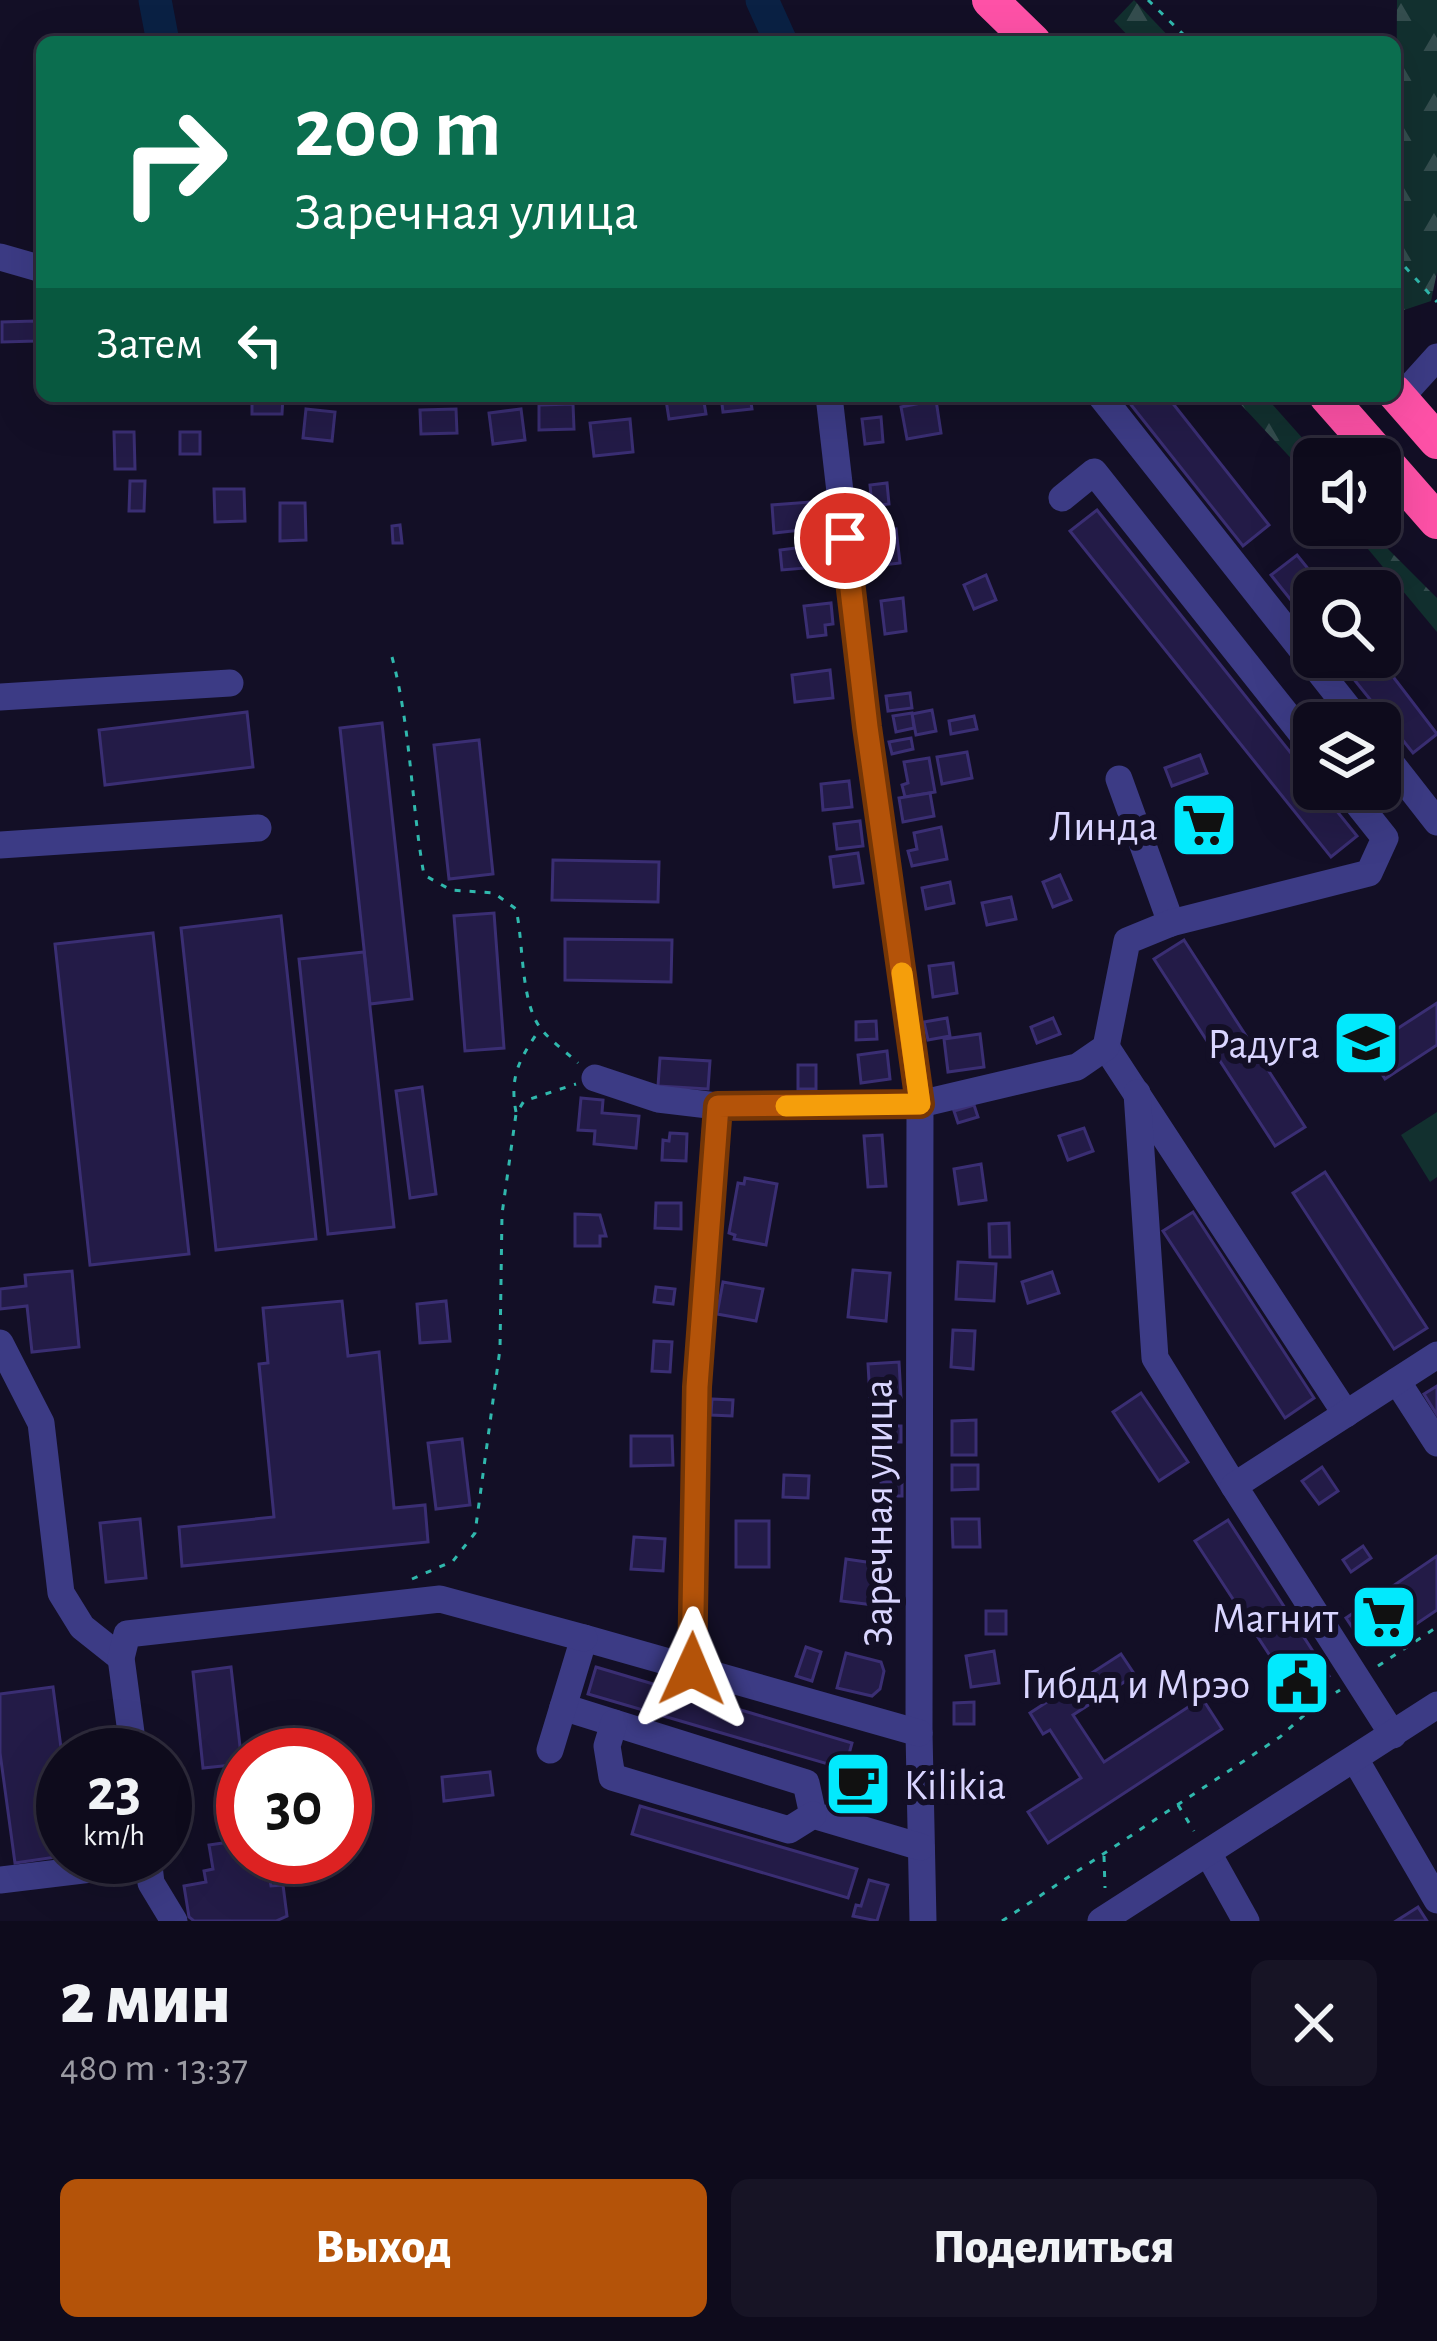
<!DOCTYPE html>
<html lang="ru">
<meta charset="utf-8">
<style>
body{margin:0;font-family:"Alegreya Sans",sans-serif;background:#171425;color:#f1f3f6;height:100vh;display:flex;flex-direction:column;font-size:45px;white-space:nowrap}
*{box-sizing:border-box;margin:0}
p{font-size:39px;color:#9b9ba3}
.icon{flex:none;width:66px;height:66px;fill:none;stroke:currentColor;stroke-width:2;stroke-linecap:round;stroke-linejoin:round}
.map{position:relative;height:1921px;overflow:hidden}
.details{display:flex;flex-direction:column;background:#0e0b1c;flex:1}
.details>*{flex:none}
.guide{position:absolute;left:36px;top:36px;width:1365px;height:366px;border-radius:18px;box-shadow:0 12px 48px #0002,0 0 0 3px #2e2b3b;background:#0b6e4f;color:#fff;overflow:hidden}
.controls{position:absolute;left:1293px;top:438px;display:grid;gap:24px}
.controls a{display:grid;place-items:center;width:108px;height:108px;border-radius:18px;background:#0e0b1c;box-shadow:0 12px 48px #0002,0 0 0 3px #2e2b3b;font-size:60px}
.speed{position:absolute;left:36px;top:1728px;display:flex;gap:24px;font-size:60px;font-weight:700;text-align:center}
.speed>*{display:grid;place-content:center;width:156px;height:156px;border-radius:50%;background:#0e0b1c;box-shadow:0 12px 48px #0002,0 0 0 3px #2e2b3b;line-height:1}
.speed small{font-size:30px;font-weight:400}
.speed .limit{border:18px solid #d22;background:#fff;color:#111}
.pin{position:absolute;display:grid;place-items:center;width:102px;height:102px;color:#fff;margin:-51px;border:6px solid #fff;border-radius:50%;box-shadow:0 3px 12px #0007}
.me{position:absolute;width:132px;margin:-66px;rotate:1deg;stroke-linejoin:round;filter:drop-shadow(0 0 9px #0008)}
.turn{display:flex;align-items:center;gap:42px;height:252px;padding:0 60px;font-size:54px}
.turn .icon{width:156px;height:156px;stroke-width:2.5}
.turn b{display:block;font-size:84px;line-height:102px}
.then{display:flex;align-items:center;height:114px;padding:0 60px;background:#0003;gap:24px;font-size:45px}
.round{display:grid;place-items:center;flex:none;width:126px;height:126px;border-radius:18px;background:#171425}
.head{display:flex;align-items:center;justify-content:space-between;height:204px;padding:0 60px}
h1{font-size:72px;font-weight:800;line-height:90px}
.primary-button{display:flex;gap:24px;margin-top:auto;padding:24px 60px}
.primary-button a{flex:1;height:138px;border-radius:18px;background:#b45309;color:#fff;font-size:48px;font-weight:800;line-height:138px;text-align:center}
.primary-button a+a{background:#171425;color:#f1f3f6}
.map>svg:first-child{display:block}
.forest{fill:url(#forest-firs)}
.pitch{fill:#12302f}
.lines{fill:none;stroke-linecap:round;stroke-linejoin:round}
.river{stroke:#0a2144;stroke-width:33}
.building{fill:#231b47;stroke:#3a2e73;stroke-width:3}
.path{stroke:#30b8ad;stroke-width:3;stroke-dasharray:6 9;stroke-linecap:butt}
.minor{stroke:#3c3b85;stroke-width:27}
.highway{stroke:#fe51a7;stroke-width:36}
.route-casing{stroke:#753606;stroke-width:30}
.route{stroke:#b45309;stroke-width:21}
.slow{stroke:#f59e0b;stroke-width:21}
.labels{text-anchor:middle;stroke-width:12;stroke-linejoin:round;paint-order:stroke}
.poi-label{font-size:42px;fill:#d9d5ff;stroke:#130f26;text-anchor:end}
.street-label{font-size:42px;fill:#d9d5ff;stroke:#130f26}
</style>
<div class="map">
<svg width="1437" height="1921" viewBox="0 0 1437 1921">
<defs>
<pattern id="forest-firs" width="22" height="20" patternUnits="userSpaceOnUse" patternTransform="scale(3)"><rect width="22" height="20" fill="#12302f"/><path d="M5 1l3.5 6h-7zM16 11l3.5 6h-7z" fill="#344d4e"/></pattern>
</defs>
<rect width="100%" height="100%" fill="#130f26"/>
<g class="forest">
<path d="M1134,0L1174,42H1134L1114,21Z"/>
<path d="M1397,0H1437V272L1431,301L1395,313Z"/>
<path d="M1233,396H1265L1321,459H1314V483Z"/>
<path d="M1378,539L1437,598V632L1368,549Z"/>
</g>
<path class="pitch" d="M1437,1112V1177L1430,1182L1401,1135Z"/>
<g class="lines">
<g class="river">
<path d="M155,0L163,42"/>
<path d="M762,0L781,42"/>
</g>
</g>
<g class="building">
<path d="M35,321L36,341L2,342V322Z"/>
<path d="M252,396H283L282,414H252Z"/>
<path d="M703,396L706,414L669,419L666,400Z"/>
<path d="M721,396H750L752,409L723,412Z"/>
<path d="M1124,396H1167L1269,525L1243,546Z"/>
<path d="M936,400L941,433L907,439L901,407Z"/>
<path d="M573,404L574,429L539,430V405Z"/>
<path d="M306,409L335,412L332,441L303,438Z"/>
<path d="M456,409L457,433L421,434L420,410Z"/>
<path d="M521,409L525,440L493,444L489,413Z"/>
<path d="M881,417L883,442L865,444L862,419Z"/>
<path d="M630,419L633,452L594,456L590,423Z"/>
<path d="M114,432H134L135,469H115Z"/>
<rect x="180" y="432" width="20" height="22"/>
<path d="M130,481H145L144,511H129Z"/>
<path d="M887,483L889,504L872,506L870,485Z"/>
<path d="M214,489H244L245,521L215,522Z"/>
<path d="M810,502L811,516L801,517L802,530L774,533L772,505Z"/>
<path d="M280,503H305L306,540L280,541Z"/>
<path d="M1097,510L1314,782V789H1319L1357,836L1331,857L1070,531Z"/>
<path d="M400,525L402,543H393L392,526Z"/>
<path d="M896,529L900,563L874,566L870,532Z"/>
<path d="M804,547L806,568L782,570L780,550Z"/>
<path d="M1297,555L1326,591H1314V629L1271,575Z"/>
<path d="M986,575L996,600L974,609L964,585Z"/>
<path d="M903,598L906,631L885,634L881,601Z"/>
<path d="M831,603L833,624L825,625L826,635L808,637L804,606Z"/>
<path d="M1336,657H1378L1437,734L1413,753Z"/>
<path d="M830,670L833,698L795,702L792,675Z"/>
<path d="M910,693L912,708L888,711L886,696Z"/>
<path d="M932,710L936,731L916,735L912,714Z"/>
<path d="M247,712L253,767L105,785L99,730Z"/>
<path d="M912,713L914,728L896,732L893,716Z"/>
<path d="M974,716L977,729L951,734L949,721Z"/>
<path d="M382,723L412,999L370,1004L340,728Z"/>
<path d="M911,738L913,749L892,754L889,742Z"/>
<path d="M479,740L493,874L449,879L434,745Z"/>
<path d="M967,752L972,778L942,784L937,757Z"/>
<path d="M1200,755L1207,773L1172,786L1165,768Z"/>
<path d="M929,758L935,792L905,797L902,785L908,783L904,762Z"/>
<path d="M849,781L852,807L823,810L821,784Z"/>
<path d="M930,793L934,816L903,822L899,798Z"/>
<path d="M1218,799L1231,837L1189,852L1176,814Z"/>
<path d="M860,821L863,846L837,849L834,824Z"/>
<path d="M941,827L947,859L912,866L908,851L917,849L914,833Z"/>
<path d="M858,853L863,883L834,887L830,857Z"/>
<path d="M553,860L659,862L658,902L552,900Z"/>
<path d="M1060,875L1071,900L1053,907L1043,882Z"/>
<path d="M950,882L954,903L926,909L922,888Z"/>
<path d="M1011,897L1016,919L987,925L982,903Z"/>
<path d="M494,913L504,1048L465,1051L454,916Z"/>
<path d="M281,916L316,1239L216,1250L181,928Z"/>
<path d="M153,933L189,1254L90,1265L55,944Z"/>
<path d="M565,939L672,940L671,982L565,980Z"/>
<path d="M1184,940L1305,1127L1275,1146L1154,959Z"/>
<path d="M364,952L394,1227L328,1234L299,959Z"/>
<path d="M953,963L957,993L933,997L929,966Z"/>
<path d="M1437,1003V1045L1385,1079L1366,1049Z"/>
<path d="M947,1018L950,1036L928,1040L924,1022Z"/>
<path d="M1053,1018L1060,1034L1037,1043L1031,1027Z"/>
<path d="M876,1021L877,1039L856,1040V1022Z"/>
<path d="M980,1034L984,1067L948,1072L944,1039Z"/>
<path d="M887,1051L890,1079L861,1083L858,1055Z"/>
<path d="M660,1058L710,1061L708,1089L658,1086Z"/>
<rect x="798" y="1065" width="18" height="24"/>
<path d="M422,1087L436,1194L410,1198L396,1091Z"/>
<path d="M581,1098L603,1100L602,1113L639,1116L636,1148L594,1144L595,1131L578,1130Z"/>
<path d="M974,1105L978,1117L958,1123L954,1111Z"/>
<path d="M1084,1128L1093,1151L1068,1160L1059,1136Z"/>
<path d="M670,1133L687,1134L686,1161L662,1160L663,1140L669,1141Z"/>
<path d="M882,1135L886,1186L868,1187L864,1136Z"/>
<path d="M981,1164L986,1200L959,1204L954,1169Z"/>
<path d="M1325,1172L1427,1328L1394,1349L1293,1193Z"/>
<path d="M745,1178L777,1184L766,1245L734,1239L735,1235L729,1233L738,1183L744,1184Z"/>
<path d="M656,1203H681V1229L655,1228Z"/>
<path d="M1193,1212L1314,1398L1285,1418L1163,1231Z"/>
<path d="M575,1214L600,1215L606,1236H600V1246H575Z"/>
<path d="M1009,1223L1010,1257H990L989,1224Z"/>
<path d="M958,1262L996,1264L994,1301L956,1299Z"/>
<path d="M853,1270L890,1273L886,1321L848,1317Z"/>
<path d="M72,1271L79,1347L32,1352L27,1306L0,1309V1289L26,1286L25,1275Z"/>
<path d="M1052,1272L1059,1293L1028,1303L1022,1282Z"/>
<path d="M723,1282L763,1289L756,1321L717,1314Z"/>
<path d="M656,1287L675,1289L673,1304L654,1302Z"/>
<path d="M342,1301L348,1356L379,1352L394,1508L425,1505L428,1542L182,1566L179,1527L274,1517L259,1364L268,1363L263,1308Z"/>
<path d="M446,1301L450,1341L420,1343L417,1304Z"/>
<path d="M953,1330L975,1331L973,1369L951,1367Z"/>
<path d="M654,1341L672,1342L670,1372L652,1371Z"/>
<path d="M899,1362L901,1397L870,1399L868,1364Z"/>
<path d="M1437,1386V1415L1424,1394Z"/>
<path d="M1141,1393L1188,1462L1159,1481L1113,1412Z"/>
<path d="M712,1399L733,1400L732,1416L711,1415Z"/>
<path d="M976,1420V1455H952V1421Z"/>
<rect x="881" y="1426" width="20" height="16"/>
<path d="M631,1436H672L673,1465L631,1466Z"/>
<path d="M462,1439L470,1505L436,1509L428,1443Z"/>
<path d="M952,1465H978V1489L952,1490Z"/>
<path d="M1322,1467L1338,1491L1319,1504L1302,1481Z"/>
<path d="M784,1475L809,1476L808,1498L783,1497Z"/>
<rect x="881" y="1482" width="21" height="14"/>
<path d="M140,1519L146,1578L106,1582L100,1523Z"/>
<path d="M952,1519H979L980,1547H953Z"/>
<path d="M1228,1520L1329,1676L1297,1697L1195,1541Z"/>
<rect x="736" y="1521" width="33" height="46"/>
<path d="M634,1537L665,1539L663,1571L631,1569Z"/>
<path d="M1363,1546L1371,1558L1351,1572L1343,1560Z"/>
<path d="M1437,1556V1610L1385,1645L1380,1638L1366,1648L1346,1618Z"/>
<path d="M846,1559L880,1564L874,1605L841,1601Z"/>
<rect x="986" y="1611" width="20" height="23"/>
<path d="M806,1647L821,1652L812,1681L796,1676Z"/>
<path d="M994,1651L999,1683L971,1687L966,1656Z"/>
<path d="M846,1653L881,1662L884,1671L880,1689L872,1696L837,1688Z"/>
<path d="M1121,1654L1135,1675L1073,1715L1104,1762L1202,1698L1222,1729L1048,1843L1028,1812L1081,1778L1050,1730L1043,1734L1030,1713Z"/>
<path d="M231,1667L242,1764L203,1768L193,1672Z"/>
<path d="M596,1667L852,1743L845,1769L588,1694Z"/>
<path d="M53,1687L63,1763V1856L15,1863L0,1753V1694Z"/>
<path d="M974,1702V1724H954V1703Z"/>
<path d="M847,1759L880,1769L868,1809L836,1800Z"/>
<path d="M490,1772L493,1795L444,1801L442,1777Z"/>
<path d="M640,1806L857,1869L848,1898L632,1834Z"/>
<path d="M243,1840V1857H266L271,1886L283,1885L287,1916L276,1921H194L189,1917L184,1886L206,1882L204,1871L213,1869L209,1845Z"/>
<path d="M869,1880L888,1885L877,1921L853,1916L856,1905L861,1906Z"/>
<path d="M1418,1907L1427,1921H1396Z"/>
</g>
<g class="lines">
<g class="path">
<path d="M1148,0L1191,42"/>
<path d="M1395,256L1437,302"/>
<path d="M392,657C411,728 411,803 424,875L451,890L494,893L516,909C524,944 520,1004 542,1030C552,1042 566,1052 578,1063"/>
<path d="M516,1112C509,1076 520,1058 540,1029"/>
<path d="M412,1579L453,1561L475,1533L500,1349L502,1214L516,1114L524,1101L576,1084"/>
<path d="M1378,1666L1437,1627"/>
<path d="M1178,1805L1194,1831"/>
<path d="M1104,1856L1105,1888"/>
<path d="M1002,1921L1280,1737L1313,1707L1340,1690"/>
</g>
<g class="minor">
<path d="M0,257L42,269"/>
<path d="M829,396L867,727L920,1104L919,1733L923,1921"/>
<path d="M1101,396L1360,723"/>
<path d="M1400,398L1437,357"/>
<path d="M1062,498L1094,472L1314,749"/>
<path d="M0,697L230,683"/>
<path d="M1380,749L1437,822"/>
<path d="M1119,779L1171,923"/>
<path d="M0,845L258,828"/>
<path d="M1106,1047L1346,1414"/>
<path d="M595,1078L658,1099L717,1106L920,1104L1077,1067L1106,1047L1127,941L1171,923L1369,873L1385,838L1346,789"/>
<path d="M1137,1093L1155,1358L1234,1486"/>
<path d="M0,1343L41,1423L61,1593L82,1627L121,1658"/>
<path d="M1397,1381L1437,1443"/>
<path d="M691,1669L697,1387L717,1106"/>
<path d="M563,1707L806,1783L813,1815L921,1847"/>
<path d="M614,1723L607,1746L612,1777L789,1830L813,1815"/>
<path d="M1393,1735L1234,1486L1437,1355"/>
<path d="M550,1750L584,1638L919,1733"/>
<path d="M134,1755L121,1658L127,1634L440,1599L584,1638"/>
<path d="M1355,1759L1437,1900"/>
<path d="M1208,1853L1246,1921"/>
<path d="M148,1857L151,1883L174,1921"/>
<path d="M0,1880L149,1862"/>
<path d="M1101,1921L1437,1705"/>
</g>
<g class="highway">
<path d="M990,0L1033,42"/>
<path d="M1395,393L1437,441"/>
<path d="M1327,396L1437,521"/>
</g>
</g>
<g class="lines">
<g class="route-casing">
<path id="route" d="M692,1669L697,1387L718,1106L920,1104L867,727L845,538"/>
</g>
<use href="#route" class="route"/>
<path class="slow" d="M786,1106L920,1104L902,973"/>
</g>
<defs>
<g id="supermarket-square" transform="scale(3.45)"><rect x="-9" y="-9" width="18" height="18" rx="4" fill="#02e9fd" stroke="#130f26"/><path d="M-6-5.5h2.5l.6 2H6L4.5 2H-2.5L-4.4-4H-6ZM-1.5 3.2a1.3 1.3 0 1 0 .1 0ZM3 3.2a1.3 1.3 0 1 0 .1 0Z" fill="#111"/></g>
<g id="school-square" transform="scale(3.45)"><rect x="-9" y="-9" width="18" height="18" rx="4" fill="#02e9fd" stroke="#130f26"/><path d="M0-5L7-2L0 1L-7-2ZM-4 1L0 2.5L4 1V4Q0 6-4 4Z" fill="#111"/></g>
<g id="civic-square" transform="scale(3.45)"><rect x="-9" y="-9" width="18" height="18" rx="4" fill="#02e9fd" stroke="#130f26"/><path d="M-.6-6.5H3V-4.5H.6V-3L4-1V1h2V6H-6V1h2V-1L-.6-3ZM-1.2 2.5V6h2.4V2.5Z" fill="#111"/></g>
<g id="cafe-square" transform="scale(3.45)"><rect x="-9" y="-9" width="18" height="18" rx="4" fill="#02e9fd" stroke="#130f26"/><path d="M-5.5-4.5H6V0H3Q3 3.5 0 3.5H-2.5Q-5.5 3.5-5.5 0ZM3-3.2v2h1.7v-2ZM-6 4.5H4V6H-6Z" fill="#111"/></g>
</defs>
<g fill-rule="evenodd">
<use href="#supermarket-square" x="1204" y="825"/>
<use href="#school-square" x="1366" y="1043"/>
<use href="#supermarket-square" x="1384" y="1617"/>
<use href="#civic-square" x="1297" y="1683"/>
<use href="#cafe-square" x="858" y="1784"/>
</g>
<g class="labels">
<g class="poi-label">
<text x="1158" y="840">Линда</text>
<text x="1320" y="1058">Радуга</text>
<text x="1338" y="1632">Магнит</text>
<text x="1250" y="1698">Гибдд и Мрэо</text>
<text x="904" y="1799" text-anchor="start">Kilikia</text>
</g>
<g class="street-label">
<text transform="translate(877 1513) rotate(-90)" y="15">Заречная улица</text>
</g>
</g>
</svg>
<div class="controls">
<a><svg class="icon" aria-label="sound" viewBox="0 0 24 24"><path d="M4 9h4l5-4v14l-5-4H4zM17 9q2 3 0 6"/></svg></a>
<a><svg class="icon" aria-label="search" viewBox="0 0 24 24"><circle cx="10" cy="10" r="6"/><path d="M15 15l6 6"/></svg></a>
<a><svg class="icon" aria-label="layers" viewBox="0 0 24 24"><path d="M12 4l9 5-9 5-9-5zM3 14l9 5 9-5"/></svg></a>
</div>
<div class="speed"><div>23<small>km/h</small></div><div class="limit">30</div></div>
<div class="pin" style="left:845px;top:538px;background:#d93025"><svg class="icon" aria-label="arrive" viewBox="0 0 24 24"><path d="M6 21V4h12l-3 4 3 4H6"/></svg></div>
<svg class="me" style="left:692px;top:1669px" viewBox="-20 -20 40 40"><path d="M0-17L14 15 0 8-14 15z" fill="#b45309" stroke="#fff" stroke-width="4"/></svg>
<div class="guide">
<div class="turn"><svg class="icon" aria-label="right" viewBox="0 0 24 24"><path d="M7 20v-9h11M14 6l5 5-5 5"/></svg><div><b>200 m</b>Заречная улица</div></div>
<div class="then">Затем<svg class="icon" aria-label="left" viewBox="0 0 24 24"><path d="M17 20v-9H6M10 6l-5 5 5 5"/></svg></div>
</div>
</div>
<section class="details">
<div class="head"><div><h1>2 мин</h1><p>480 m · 13:37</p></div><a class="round"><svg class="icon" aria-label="close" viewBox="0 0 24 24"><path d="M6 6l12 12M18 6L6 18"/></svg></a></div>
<div class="primary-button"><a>Выход</a><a>Поделиться</a></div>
</section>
